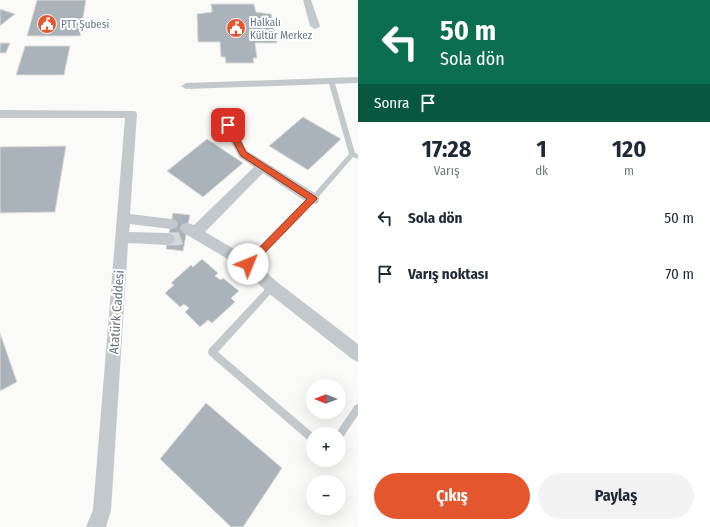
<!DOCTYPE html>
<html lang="tr">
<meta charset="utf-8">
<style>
body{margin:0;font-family:"Fira Sans Condensed",sans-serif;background:#f2f2f3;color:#1f2937;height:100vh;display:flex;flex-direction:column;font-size:15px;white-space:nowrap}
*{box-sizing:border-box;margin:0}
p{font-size:13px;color:#747a83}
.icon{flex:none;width:22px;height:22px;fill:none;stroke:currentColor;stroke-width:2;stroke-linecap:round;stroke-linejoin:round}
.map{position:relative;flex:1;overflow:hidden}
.drawer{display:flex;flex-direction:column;background:#fff;width:352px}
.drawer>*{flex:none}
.banner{background:#0b6e4f;color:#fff;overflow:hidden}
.needle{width:26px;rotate:270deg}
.tools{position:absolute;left:306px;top:379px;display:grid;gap:8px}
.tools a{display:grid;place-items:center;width:40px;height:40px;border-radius:50%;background:#fff;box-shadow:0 4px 16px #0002;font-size:20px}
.pin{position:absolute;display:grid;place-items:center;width:34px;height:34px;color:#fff;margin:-17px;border-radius:8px;box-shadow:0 2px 6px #0006}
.me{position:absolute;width:44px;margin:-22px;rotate:45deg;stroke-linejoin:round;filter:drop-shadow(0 0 3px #0008)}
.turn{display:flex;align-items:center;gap:14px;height:84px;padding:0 16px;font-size:18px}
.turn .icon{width:52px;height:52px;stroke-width:2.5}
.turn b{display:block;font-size:28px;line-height:34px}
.then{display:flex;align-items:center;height:38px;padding:0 16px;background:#0003;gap:8px;font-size:15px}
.eta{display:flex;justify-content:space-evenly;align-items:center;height:68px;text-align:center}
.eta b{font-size:24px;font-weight:700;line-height:28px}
.button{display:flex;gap:8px;margin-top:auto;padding:8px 16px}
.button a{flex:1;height:46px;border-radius:24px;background:#e4572e;color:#fff;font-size:16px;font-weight:700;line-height:46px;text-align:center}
.button a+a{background:#f2f2f3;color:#1f2937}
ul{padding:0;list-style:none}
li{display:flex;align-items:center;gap:12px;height:56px;padding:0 16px}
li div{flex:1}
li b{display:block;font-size:15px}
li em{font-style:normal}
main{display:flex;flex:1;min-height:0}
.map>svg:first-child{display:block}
.building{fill:#aab3b9;stroke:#dcdcda}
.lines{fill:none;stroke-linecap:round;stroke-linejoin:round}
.street-tunnel{stroke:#d5d9db;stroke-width:13;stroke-dasharray:13 6;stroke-linecap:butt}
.lane{fill:#c3c8cc;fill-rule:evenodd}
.street{fill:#c3c8cc;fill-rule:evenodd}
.route{fill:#e4572e;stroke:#94391e}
.labels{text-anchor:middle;stroke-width:4;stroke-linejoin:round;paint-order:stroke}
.far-poi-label{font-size:11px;fill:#657683;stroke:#fff;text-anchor:start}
.street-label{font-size:13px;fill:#657683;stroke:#fff}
</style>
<main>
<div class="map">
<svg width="358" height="527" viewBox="0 0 358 527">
<rect width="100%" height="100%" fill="#fafaf8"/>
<g class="building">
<path d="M37,0H86L80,36H27Z"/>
<path d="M211,4H254L256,12L271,14L277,43H255L257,58H253L254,63H226L225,57H221L220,42H198L197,14L212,12Z"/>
<path d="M0,9L15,14L1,25H0Z"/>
<path d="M0,43H10L6,53H0Z"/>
<path d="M25,46H70L64,75H16Z"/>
<path d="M303,117L341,139L308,170L269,146Z"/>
<path d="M207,139L243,163L203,197L167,171Z"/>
<path d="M66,146L55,212L0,213V147Z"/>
<path d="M173,213L190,215L183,251L166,249Z"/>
<path d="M202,259L218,273L215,276L221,280L223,278L239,291L231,298L235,302L212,323L208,320L200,327L185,312L189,308L184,304L180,307L165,293L174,285L171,283L191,265L193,267Z"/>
<path d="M0,333L17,382L0,391Z"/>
<path d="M206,403L282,468L243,527H231L160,459Z"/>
</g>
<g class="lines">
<path class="street-tunnel" d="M168,239H178L186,236"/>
<g class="lane">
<path d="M331,78L334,80L355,153L358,154V159L353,157L315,201L250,266L248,267L246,266L244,264L311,197L349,154L328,80Z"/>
<path d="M272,284L275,285L276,287L275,289L218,352L314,434L313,443L310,442L209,355L208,352L209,349L269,285Z"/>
<path d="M358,404V415L342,439L339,440V434H335L336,433L355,405Z"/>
</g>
<g class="street">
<path d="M303,0H311L320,26L318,28L315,29L310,26Z"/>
<path d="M358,77V83L186,89L181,86L186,83Z"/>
<path d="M0,110L135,111L137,114L130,214L171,219L176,220L178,224L176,228L171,229L130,224L129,232L168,233L173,235L175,239L173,243L168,245L128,243L111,510L106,527H86L93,510L125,118H0Z"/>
<path d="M228,121L232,122L247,151L318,195L319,199L318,203L313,204L308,203L263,173L205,232L253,260L277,282L358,344V362L352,359L267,292L243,268L182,232L180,228L182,224L187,223L194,225L254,167L239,157L222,125L224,122Z"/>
</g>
</g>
<path class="route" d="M225,123H231L246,152L316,197L317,199L251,267H245L244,264L245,262L307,199L241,156L224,125Z"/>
<defs>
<g id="civic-disc" transform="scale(1)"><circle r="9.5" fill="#e4572e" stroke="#fff"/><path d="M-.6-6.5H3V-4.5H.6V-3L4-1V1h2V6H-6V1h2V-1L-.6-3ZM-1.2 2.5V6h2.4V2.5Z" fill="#fff"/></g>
</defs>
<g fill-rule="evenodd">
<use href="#civic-disc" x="47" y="24"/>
<use href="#civic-disc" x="236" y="28"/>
</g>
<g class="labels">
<g class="far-poi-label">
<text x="250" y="26">Halkalı<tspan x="250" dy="13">Kültür Merkez</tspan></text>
<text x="61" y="28">PTT Şubesi</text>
</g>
<g class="street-label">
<text transform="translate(116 312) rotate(-86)" y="5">Atatürk Caddesi</text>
</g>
</g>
</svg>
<div class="tools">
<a><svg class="needle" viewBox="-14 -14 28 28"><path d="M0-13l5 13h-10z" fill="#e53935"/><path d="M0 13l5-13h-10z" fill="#747a83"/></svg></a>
<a>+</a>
<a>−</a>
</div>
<div class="pin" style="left:228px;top:125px;background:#d93025"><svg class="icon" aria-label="arrive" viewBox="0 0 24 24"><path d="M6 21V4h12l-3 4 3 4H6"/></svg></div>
<svg class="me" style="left:248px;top:264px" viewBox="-20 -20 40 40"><circle r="19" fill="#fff"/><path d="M0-13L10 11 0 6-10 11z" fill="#e4572e"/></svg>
</div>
<section class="drawer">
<div class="banner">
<div class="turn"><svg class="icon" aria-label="left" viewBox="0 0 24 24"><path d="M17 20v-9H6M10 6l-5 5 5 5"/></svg><div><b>50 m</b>Sola dön</div></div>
<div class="then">Sonra<svg class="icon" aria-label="arrive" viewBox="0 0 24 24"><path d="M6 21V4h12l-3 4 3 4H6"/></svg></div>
</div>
<div class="eta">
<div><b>17:28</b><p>Varış</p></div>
<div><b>1</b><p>dk</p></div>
<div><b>120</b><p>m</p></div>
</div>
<ul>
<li><svg class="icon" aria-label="left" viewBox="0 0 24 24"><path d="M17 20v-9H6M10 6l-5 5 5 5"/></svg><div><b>Sola dön</b></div><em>50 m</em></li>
<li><svg class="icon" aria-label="arrive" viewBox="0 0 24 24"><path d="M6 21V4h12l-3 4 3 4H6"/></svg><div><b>Varış noktası</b></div><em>70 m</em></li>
</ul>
<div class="button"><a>Çıkış</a><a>Paylaş</a></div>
</section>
</main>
